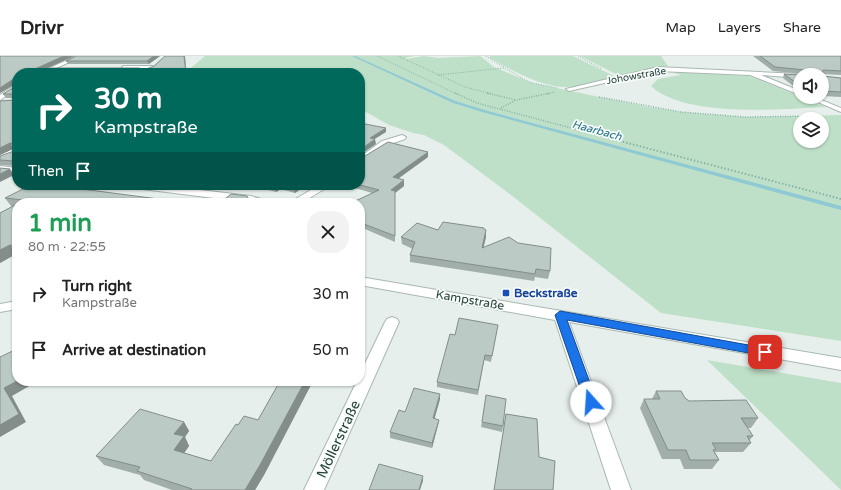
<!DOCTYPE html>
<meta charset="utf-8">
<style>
body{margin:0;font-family:"Varela Round",sans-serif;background:#f2f2f2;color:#222;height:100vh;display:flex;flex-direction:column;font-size:15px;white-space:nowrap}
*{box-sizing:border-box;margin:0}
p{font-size:13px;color:#767676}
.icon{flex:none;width:22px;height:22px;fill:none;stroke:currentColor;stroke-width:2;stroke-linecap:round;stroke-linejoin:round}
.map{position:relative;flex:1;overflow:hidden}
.panel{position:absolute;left:12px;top:142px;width:353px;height:188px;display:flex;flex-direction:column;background:#fff;border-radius:16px;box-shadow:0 1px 3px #0004}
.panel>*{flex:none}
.hud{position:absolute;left:12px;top:12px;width:353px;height:122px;border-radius:16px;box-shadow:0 1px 3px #0004;background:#00695c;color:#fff;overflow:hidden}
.tools{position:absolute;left:793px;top:12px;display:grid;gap:8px}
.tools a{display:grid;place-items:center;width:36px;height:36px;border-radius:50%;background:#fff;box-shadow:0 1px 3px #0004;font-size:20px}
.pin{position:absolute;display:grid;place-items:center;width:34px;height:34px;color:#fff;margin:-17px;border-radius:8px;box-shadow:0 2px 6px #0006}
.me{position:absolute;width:44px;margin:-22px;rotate:341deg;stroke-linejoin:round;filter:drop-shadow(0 0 3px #0008)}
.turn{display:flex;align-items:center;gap:14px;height:84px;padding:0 16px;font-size:18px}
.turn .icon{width:52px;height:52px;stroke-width:2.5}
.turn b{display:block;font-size:28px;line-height:34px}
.then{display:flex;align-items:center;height:38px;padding:0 16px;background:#0003;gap:8px;font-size:15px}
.round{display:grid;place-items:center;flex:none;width:42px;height:42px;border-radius:16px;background:#f2f2f2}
.headline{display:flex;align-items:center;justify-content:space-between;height:68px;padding:0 16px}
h1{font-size:24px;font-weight:700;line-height:30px;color:#1e9e55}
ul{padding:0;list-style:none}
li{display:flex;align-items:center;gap:12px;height:56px;padding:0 16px}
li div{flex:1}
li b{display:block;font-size:15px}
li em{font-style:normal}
header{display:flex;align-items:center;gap:24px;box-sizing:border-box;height:56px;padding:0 20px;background:#fff;border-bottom:1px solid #e0e0e0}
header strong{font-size:19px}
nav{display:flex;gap:22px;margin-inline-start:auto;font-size:14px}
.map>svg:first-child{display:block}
.green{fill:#bfe0c8;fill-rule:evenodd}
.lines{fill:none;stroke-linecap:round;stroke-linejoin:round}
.stream{fill:#8ec9d4;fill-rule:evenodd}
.service-casing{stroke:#a8b8b2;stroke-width:2}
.minor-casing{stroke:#a8b8b2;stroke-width:2}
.path-far2{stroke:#86b3a5;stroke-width:1;stroke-dasharray:1 1.5;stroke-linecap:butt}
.path-far1{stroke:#86b3a5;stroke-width:1.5;stroke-dasharray:1 1.5;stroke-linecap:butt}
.path{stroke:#86b3a5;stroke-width:2;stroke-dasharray:1.5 2;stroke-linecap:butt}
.service{fill:#fff;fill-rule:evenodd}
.minor{fill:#fff;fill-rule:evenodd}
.wall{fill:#a1aea9}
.shaded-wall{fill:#838d89}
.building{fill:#bbcac4;stroke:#838d89}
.route{fill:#1a73e8;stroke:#114b97}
.transit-dot{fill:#1a4fb4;stroke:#f7fbf9;stroke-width:1.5}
.labels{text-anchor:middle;stroke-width:3.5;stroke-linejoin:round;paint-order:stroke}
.far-street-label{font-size:10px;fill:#24423a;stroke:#f7fbf9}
.far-water-label{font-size:11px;font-style:italic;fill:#1c6f80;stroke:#f7fbf9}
.transit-label{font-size:12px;font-weight:bold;fill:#164399;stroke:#f7fbf9;text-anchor:start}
.street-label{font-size:12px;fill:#24423a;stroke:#f7fbf9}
.near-street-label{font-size:14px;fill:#24423a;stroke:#f7fbf9}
</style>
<header>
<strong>Drivr</strong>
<nav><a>Map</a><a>Layers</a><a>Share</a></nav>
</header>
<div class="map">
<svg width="841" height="434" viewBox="0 0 841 434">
<rect width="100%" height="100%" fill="#e6efeb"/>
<g class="green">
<path d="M205,0H415L405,2L406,3L424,0L438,2L480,0L494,11L532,27L648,51L681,56L745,61L841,59V285L661,257L511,139L444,89L424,79L413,77L389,69L366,56L360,57V17H185ZM800,63H822V85H800Z"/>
<path d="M490,0H573L616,21C601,24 582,30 568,31C543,32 511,14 490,2Z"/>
<path d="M580,0H661L668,10L620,20Z"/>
<path d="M672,16L749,20L826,51C782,53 684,62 651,30L658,23L681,19Z"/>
<path d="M707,304L841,327V434Z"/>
</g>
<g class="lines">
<path class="stream" d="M352,0H355L455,45L488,55L841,150V154L486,57L453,47Z"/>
<g class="service-casing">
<path id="service" d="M14,90H17V95L0,102V97Z"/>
</g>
<g class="minor-casing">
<g id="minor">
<path d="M77,0H83L45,17H38Z"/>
<path d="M124,10H152L155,12L152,14L122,13V11Z"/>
<path d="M658,11L800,18L802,19H800V22L761,19L800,35V39L750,19L658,15L569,35L566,33Z"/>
<path d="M17,28V33L0,44V39Z"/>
<path d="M806,41H814L841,52V56Z"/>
<path d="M402,79L406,81L405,83L388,89L360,107V101L382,85Z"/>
<path d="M0,110L17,112V118L0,116Z"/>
<path d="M129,129H157L251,140L268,145L270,147H254L134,132Z"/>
<path d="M319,129H331L301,147H289Z"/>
<path d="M360,221L841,302V314L569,266L631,434H611L555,264L360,229Z"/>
<path d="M17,245V253L0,256V248Z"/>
<path d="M392,261L397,263L399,266L324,434H304L357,325H360V318L385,266L387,263Z"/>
</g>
</g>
<g class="path-far2">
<path d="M377,0L457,38"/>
<path d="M398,0L465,31L491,38"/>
<path d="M486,0L523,23L532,27L557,32"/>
<path d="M578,0L602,13"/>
<path d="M438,19L504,12"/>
<path d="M547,38L555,36"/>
</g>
<g class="path-far1">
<path d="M455,37L477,47L620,85"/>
<path d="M487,37L516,44"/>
<path d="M599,41L681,56L745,61L818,60"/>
<path d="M501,52L516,44L551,37"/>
</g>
<path class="path" d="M616,84L841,143"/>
<use href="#service" class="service"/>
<use href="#minor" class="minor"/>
</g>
<g class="wall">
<path d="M0,0H74L41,14H144L185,0L186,17H17V114L15,110L0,109V104L14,95L15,93H13L0,99V45L15,44L16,43V42H6L3,38L16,30L15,28L0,37Z"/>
<path d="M160,0L149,8H68L66,5Z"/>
<path d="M753,0H841V19L823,18V20L841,22V41L822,40V19L803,18L773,15Z"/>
<path d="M784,18L800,19V30H793L783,22Z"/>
<path d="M428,101L398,123L404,130L395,137V186L365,173L360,175L372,137L345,129H360Z"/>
<path d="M249,129H306L295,137L281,133L276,136Z"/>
<path d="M5,142L189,147H17V198H16L0,207V157L12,151L11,150Z"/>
<path d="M484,173L486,181L483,191L550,215L548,223L535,221L534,225L410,206V199L413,193L402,188L401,181L438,174Z"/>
<path d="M498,269L491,306L484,304L478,339L437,331V326L455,279Z"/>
<path d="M280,325H313L264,419L255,434H172L144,424L140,419L104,409L96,400L184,366L189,375L185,381L189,390L184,397L211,405L238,369L258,364Z"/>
<path d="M656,335L685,342L689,345L758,362L751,372H747L753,380L749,385L751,387L743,396H715L719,404L712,413H684L680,403H662L640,352L644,343H652Z"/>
<path d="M486,339L503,370L502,376L481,371Z"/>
<path d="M440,343L434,363L439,364L438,369L432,392L390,382V376L405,356Z"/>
<path d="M506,358L553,434H494Z"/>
</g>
<g class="shaded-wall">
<path d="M64,0H74L37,17L35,13Z"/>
<path d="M154,0H160L149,8L147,5Z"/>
<path d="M184,0H185L186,17Z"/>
<path d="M15,22L17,27L0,37V32Z"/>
<path d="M386,72V76L370,86V82Z"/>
<path d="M375,83L376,88L360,99V94Z"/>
<path d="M10,87L13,93L0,99V92Z"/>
<path d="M428,96V101L393,126V121Z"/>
<path d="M10,113L14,119L0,126V118Z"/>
<path d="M404,124V130L395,137V186V137L391,134Z"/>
<path d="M278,129H280L281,133L276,136L275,131Z"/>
<path d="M298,129H306L295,137L294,132Z"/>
<path d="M364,168L365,173L360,175V170Z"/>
<path d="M486,174V181L482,199V192Z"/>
<path d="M10,189L16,198L0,207V194Z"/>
<path d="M17,325H38L12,340L26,366L0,381V369L4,332Z"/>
<path d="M305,325H313L264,419L255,434H245Z"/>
<path d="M440,338V343L433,368V362Z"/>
<path d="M439,364L438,369L432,392V387Z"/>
<path d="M184,366L189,375L185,381L189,390L180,403L174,394V378Z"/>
<path d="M423,420V425L420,434H419Z"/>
</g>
<g class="building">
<path d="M0,0H64L35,13L36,15L44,14L52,12H139L144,14L154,10L165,0H184L186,17H17V110L15,111L14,105L0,104V100L14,95L15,88L10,87L0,92V45L15,44L16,43V38H3L16,30L15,22L0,32Z"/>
<path d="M76,0H154L147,5H66Z"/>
<path d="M760,0H841V15L824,14L822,15L823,20L841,22V36L822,35V19H802L805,16V14L775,11Z"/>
<path d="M784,18L800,19V26H795Z"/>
<path d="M360,67L386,72L370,82L375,83L360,94Z"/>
<path d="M388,86L428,96L393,121L404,124L391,134L395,135V180L364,168L360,170V147H351L379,134L360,129V103Z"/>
<path d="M0,112L10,113L0,118Z"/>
<path d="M31,129H51L189,147H18L23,144L5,142Z"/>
<path d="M267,129H278L275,131Z"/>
<path d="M284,129H298L294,132Z"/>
<path d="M231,138L247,140L251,147H221V146Z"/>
<path d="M17,148V190L10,189L0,194V157Z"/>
<path d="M443,166L484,172V173L486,174L482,192L509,181L518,187L551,192L550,215L536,213L535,218L410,199L415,186L401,181L417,167L438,174Z"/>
<path d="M459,262L498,269L492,300L485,299L478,334L437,326L450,278L455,279Z"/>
<path d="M17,293V325L4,332L19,358L0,369V301Z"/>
<path d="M280,325H305L260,409L245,434H191L192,433L137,415L140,411L96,400L140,353L184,366L174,378L184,380L174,394L211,405L236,368L238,369L244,360L258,364Z"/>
<path d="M414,332L440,338L433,362L439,364L432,387L390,376L399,354L405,356Z"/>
<path d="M656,335H681L685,342L689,345L746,344L758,362H741L753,380H747L751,387H712L716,393L713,394L719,404H690L686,394H668L644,343H660Z"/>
<path d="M486,339L506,343L503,370L482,366Z"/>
<path d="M506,358L537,363L539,401L555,405L553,434H494Z"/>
<path d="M379,408L423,420L419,434H369Z"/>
</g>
<path class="route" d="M560,255L765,292L769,293L770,296L769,299L765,300L567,264L597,346L595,350L591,352L586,350L585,346L555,259Z"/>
<rect class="transit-dot" x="502" y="233" width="8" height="8" rx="2"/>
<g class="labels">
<g class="far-street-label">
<text transform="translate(636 19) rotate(-10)" y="4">Johowstraße</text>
</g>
<g class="far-water-label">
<text transform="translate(597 74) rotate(15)" y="4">Haarbach</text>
</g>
<g class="transit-label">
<text x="514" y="241">Beckstraße</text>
</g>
<g class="street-label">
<text transform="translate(470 244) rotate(10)" y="4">Kampstraße</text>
</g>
<g class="near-street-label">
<text transform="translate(338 383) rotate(-65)" y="5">Möllerstraße</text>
</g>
</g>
</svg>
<div class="tools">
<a><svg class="icon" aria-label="sound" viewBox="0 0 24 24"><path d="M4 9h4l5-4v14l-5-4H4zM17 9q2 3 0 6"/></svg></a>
<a><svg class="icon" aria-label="layers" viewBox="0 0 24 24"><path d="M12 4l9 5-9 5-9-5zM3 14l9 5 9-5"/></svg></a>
</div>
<div class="pin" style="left:765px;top:296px;background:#d93025"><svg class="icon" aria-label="arrive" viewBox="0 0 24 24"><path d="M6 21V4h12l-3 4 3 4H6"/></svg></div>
<svg class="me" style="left:591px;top:346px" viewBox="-20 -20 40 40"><circle r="19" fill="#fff"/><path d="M0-13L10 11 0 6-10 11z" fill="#1a73e8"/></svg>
<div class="hud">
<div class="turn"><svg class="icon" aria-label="right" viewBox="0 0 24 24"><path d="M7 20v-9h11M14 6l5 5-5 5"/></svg><div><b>30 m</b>Kampstraße</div></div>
<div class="then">Then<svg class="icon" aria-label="arrive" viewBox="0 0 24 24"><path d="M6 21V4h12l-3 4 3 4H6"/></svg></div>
</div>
<section class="panel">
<div class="headline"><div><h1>1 min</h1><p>80 m · 22:55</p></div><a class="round"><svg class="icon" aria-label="close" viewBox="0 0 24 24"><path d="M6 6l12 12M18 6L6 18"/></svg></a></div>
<ul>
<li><svg class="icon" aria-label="right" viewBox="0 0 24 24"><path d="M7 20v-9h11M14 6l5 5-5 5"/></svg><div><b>Turn right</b><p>Kampstraße</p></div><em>30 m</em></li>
<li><svg class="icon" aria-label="arrive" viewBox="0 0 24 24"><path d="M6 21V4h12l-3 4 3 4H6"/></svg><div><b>Arrive at destination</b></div><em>50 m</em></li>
</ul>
</section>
</div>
